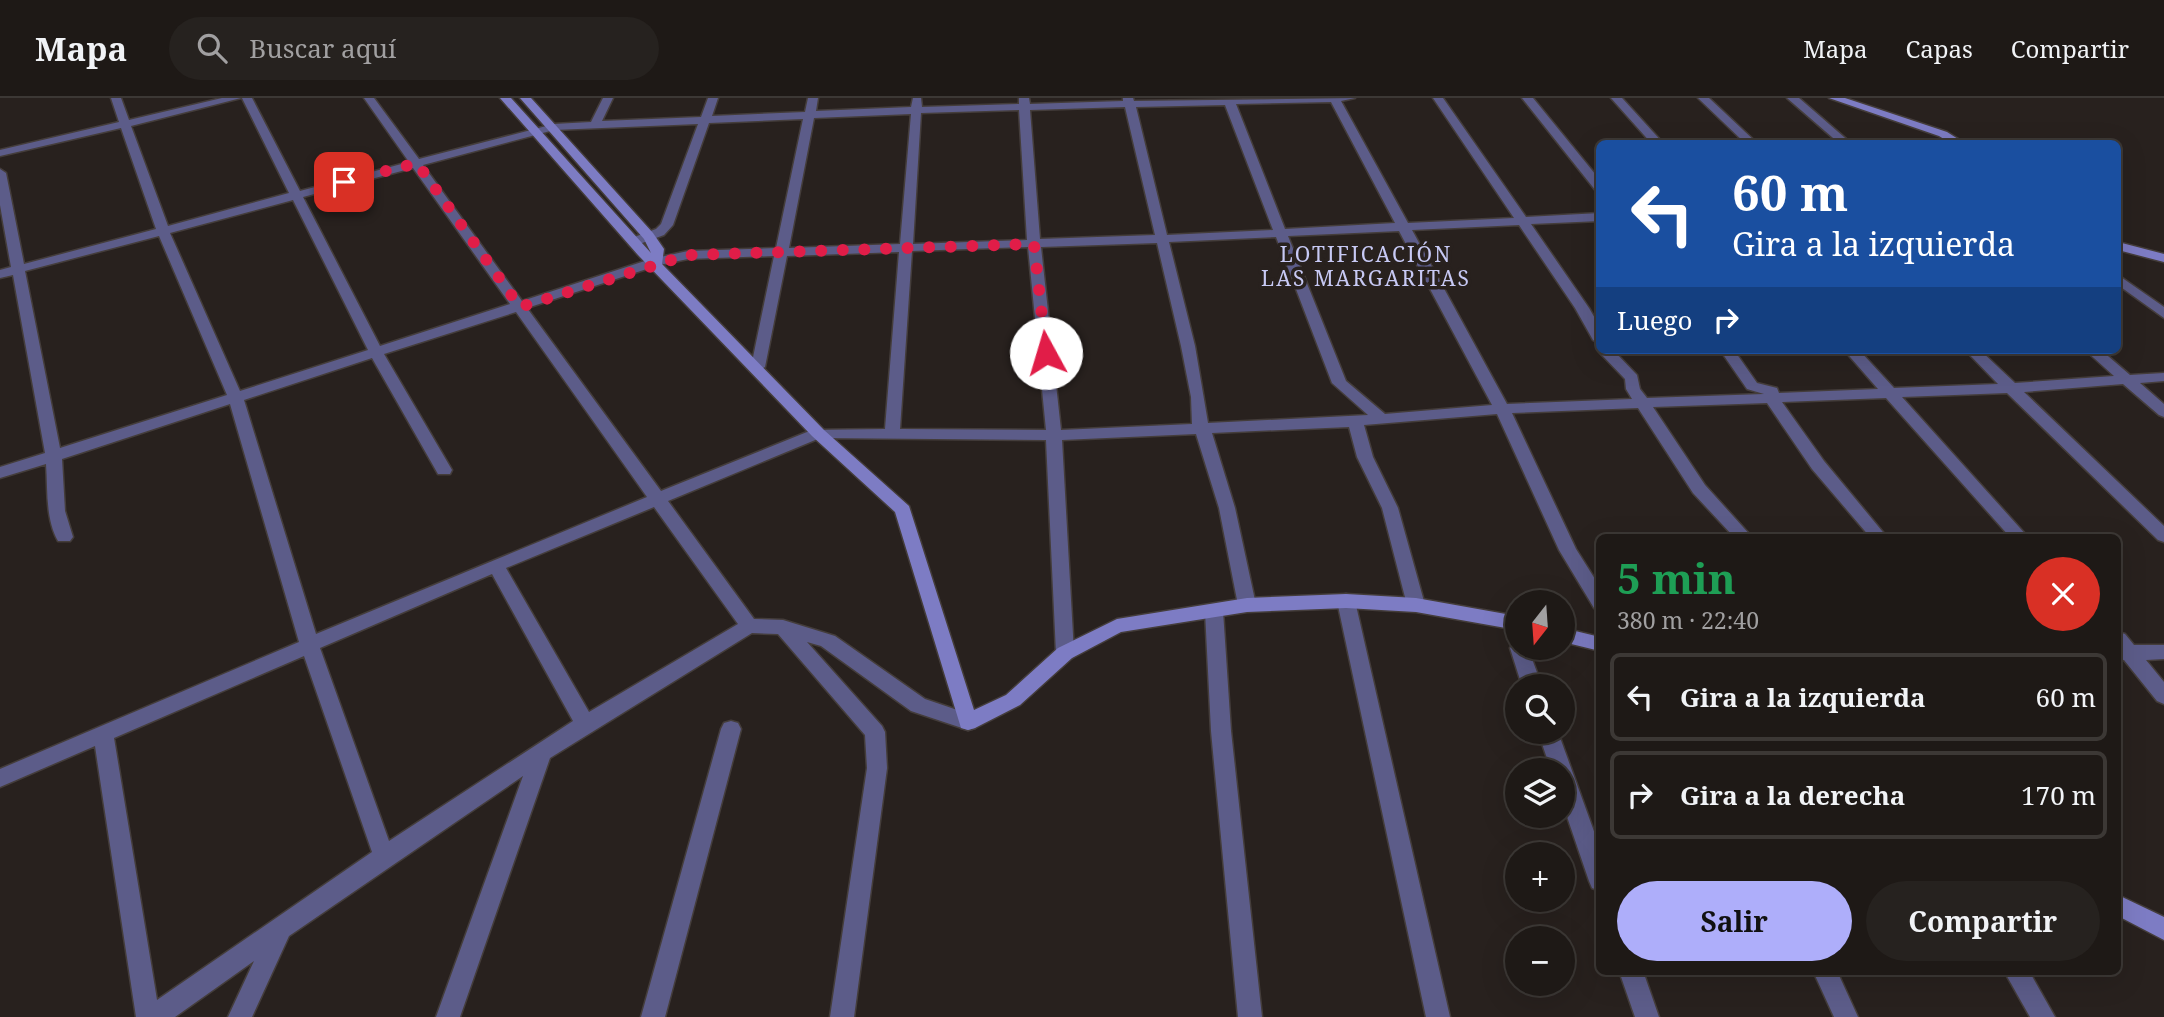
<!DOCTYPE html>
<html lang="es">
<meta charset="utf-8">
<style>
body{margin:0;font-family:"Noto Serif",serif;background:#26221f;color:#f1f3f6;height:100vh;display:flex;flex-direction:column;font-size:26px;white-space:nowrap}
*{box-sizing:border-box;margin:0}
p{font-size:23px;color:#a1a0a1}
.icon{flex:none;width:38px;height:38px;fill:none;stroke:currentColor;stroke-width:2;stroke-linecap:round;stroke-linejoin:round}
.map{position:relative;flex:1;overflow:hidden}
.panel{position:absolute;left:1596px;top:436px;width:525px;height:441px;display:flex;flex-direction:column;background:#1e1916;border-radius:10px;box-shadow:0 7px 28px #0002,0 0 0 2px #3c3835}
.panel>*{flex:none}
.banner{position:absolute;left:1596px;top:42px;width:525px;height:214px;border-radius:10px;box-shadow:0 7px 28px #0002,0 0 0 2px #3c3835;background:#1a4fa0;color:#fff;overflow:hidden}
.needle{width:46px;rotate:197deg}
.tools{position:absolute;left:1505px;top:492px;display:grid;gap:14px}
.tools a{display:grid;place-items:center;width:70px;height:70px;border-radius:50%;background:#1e1916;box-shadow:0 7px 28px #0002,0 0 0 2px #3c3835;font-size:35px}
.pin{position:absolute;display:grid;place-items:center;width:60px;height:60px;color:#fff;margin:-30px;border-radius:14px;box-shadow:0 4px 10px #0006}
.me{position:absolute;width:77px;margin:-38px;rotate:354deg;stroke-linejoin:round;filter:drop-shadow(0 0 5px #0008)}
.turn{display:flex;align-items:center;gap:24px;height:147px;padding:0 21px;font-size:32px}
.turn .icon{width:91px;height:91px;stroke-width:2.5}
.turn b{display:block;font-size:49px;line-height:60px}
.then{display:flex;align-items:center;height:66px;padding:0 21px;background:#0003;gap:14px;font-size:26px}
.round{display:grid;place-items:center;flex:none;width:74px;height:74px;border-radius:37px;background:#26221f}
.head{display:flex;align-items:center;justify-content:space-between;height:119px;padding:0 21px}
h1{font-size:42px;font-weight:700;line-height:52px;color:#1e9e55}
.primary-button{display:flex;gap:14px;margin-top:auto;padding:14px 21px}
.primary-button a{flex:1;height:80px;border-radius:42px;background:#aeaefa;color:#111;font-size:28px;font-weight:700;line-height:80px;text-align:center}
.primary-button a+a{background:#26221f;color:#f1f3f6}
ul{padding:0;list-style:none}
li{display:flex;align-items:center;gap:21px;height:88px;margin:0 14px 10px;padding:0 7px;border:4px solid #3c3835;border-radius:10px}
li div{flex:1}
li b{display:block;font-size:26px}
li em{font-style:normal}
header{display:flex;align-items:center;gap:42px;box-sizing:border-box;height:98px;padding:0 35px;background:#1e1916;border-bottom:2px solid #3c3835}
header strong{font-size:33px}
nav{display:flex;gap:38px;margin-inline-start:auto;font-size:24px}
.search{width:490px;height:63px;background:#26221f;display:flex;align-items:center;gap:18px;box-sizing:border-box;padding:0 24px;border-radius:38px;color:#a1a0a1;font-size:26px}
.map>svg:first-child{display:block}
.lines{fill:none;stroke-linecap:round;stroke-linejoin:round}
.street-casing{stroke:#443d3b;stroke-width:3}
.secondary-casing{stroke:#443d3b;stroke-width:3}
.street{fill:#5c5c89;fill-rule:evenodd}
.secondary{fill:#7d7cc4;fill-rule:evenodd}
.route{stroke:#e11d48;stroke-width:12;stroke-dasharray:0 21.6}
.labels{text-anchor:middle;stroke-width:7;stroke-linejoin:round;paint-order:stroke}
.far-neighbourhood-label{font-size:21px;letter-spacing:2px;fill:#c7c9f4;stroke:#28211e}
</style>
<header>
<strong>Mapa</strong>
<div class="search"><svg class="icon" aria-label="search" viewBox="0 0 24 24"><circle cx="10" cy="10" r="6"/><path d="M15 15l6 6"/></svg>Buscar aquí</div>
<nav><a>Mapa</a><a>Capas</a><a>Compartir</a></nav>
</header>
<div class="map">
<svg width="2164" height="919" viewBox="0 0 2164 919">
<rect width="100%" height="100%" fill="#28211e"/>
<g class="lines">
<g class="street-casing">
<g id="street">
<path d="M111,0H121L129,22L222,0H241L131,28L168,128L289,95L242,0H252L300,93L409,64L364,0H374L419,61L554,26L591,24L603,0H613L602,23L701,19L708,0H718L712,18L805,14L808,0H818L816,13L911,9L913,0H921L922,9L1019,6V0H1029L1030,6L1123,3V0H1133L1134,3L1355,0L1341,3L1408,125L1514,120L1433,0H1443L1526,119L1600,115V123L1531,126L1589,210L1600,229V246L1593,242L1575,210L1519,127L1412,132L1507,306L1632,301L1626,291L1625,281L1600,255L1598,252L1600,250V252H1613L1637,277L1640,291L1647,300L1764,296L1747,291L1720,252H1734L1757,285L1777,290L1779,295L1878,291L1844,252H1859L1894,290L1998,286L1965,252H1980L2015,285L2114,278L2085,252H2101L2130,277L2164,275V283L2140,285L2164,306V319L2159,317L2123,286L2024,294L2164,428V444L2158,442L2007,295L1902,299L2028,439H2010L1886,300L1782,304L1824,363L1887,439H1870L1812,371L1767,305L1653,309L1705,387L1752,439H1734L1693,395L1638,310L1512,315L1576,451L1600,489V512L1594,510L1559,452L1497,316L1364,327L1373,359L1398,410L1425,507L1422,512H1410L1407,507L1382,410L1357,359L1349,329L1212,335L1235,410L1256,507L1253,512H1241L1238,507L1219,410L1196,336L1062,342L1074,555L1072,560H1058L1056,555L1046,342L820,340L668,403L754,521L783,522L835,538L925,601L975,618L978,624L975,630L968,632L911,613L821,548L807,544L882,628L885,634L887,670L854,919H830L867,670L865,637L778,536L752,535L550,660L460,919H436L523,678L289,838L252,919H228L254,863L175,919H136L95,648L0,689V671L299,544L230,306L62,361L65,413L73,439L70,443H58C45,420 48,391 46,366L0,380V369L45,355L13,177L0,180V172L11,169L0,107V71L6,75L24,166L156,131L121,30L0,58V52L119,24ZM1331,4L1395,125L1285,131L1236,6ZM1225,7L1273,132L1167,137L1136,9ZM1125,9L1155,137L1040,141L1030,12ZM1019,12L1027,142L913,146L921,15ZM911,16L900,146L789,150L814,20ZM803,21L776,150L688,153L651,161L522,203L423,67L554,32L698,26L661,126L656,131L629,141V147L634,148L664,137L673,127L709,25ZM413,70L510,206L380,248L303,99ZM293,102L368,252L240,293L170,135ZM1399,133L1492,307L1385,316L1346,283L1288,138ZM159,138L227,297L60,350L25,173ZM1276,139L1332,285L1368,317L1208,325L1195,248L1169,144ZM1157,145L1181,248L1191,299L1192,326L1061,332L1041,149ZM1028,149L1046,332L900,331L912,153ZM899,154L885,331L812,332L661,393L527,210L659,167L688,161L774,158L751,269L758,273L765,269L787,158ZM516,214L647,399L316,536L244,302L372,260L438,376H450L452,372L384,256ZM654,409L738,526L589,614L506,470ZM492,476L573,623L389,743L320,550ZM304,558L372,754L157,902L114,640Z"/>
<path d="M1522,0H1533L1600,82V93H1596Z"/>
<path d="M1611,0H1622L1664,46H1652Z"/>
<path d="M1698,0H1709L1758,46H1746Z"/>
<path d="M1787,0H1799L1852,46H1840Z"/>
<path d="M2118,177L2164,209V220L2118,187Z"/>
<path d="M1346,496L1352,498L1355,503L1450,919H1426L1337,503L1340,498Z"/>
<path d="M1214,506L1220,508L1223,513L1231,633L1262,919H1238L1211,633L1205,513L1208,508Z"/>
<path d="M2118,534L2125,536L2134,547H2164V561L2146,562L2164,584V606L2157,603L2124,562L2118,561Z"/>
<path d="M1517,543V550H1528L1542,588H1522L1510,550Z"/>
<path d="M731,623L738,625L741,631L665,919H641L721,631L724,625Z"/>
<path d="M1538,634H1558L1600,750V793L1592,790L1589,783L1563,707V672H1551Z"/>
<path d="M1619,873H1643L1659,919H1635Z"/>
<path d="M1813,873H1837L1858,919H1834Z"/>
<path d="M2004,873H2029L2055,919H2030Z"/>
</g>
</g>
<g class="secondary-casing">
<g id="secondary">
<path d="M500,0H511L651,155L644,141L520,0H531L653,135L664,151L662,166L824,332L909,408L974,612L1006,597L1058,550L1117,521L1247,500L1346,496L1416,500L1517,518V532L1416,514L1346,510L1247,514L1121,534L1072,560L1020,607L975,630L968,632L961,630L895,414L812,338L638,157Z"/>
<path d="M1829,0H1845L1947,34L1966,46H1952L1939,38Z"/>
<path d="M2118,144L2164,156V164L2118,152Z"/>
<path d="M1563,530L1600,539V553L1563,544Z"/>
<path d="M2118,797L2164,819V842L2118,818Z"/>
</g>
</g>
<use href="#street" class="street"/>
<use href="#secondary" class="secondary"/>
</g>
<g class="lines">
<path class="route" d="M344,84L417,65L520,209L688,157L1034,146L1046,255"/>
</g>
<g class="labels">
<g class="far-neighbourhood-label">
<text x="1366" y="164">LOTIFICACIÓN<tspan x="1366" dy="24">LAS MARGARITAS</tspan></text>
</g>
</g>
</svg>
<div class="tools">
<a><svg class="needle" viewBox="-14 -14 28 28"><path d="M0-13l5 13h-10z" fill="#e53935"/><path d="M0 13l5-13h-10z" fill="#a1a0a1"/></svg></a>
<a><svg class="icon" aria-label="search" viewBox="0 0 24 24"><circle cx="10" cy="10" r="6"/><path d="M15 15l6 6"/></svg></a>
<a><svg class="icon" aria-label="layers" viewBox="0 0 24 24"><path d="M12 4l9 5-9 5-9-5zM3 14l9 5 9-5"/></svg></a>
<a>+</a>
<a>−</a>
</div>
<div class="pin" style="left:344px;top:84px;background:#d93025"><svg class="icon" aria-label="arrive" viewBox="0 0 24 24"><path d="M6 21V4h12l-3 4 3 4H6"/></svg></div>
<svg class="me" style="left:1046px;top:255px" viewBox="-20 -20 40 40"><circle r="19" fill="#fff"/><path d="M0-13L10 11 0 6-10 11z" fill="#e11d48"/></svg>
<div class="banner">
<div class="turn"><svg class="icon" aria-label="left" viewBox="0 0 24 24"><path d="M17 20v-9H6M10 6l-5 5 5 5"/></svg><div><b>60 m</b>Gira a la izquierda</div></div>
<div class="then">Luego<svg class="icon" aria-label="right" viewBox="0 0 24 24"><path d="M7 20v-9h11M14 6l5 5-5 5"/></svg></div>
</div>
<section class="panel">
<div class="head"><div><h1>5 min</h1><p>380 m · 22:40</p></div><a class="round" style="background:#d93025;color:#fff"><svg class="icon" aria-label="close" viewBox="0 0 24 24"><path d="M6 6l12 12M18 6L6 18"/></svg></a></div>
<ul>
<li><svg class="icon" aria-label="left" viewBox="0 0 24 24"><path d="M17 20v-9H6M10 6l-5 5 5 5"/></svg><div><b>Gira a la izquierda</b></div><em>60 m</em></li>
<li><svg class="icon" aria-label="right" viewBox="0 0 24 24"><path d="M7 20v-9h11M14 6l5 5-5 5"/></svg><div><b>Gira a la derecha</b></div><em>170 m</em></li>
</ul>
<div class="primary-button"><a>Salir</a><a>Compartir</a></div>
</section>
</div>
